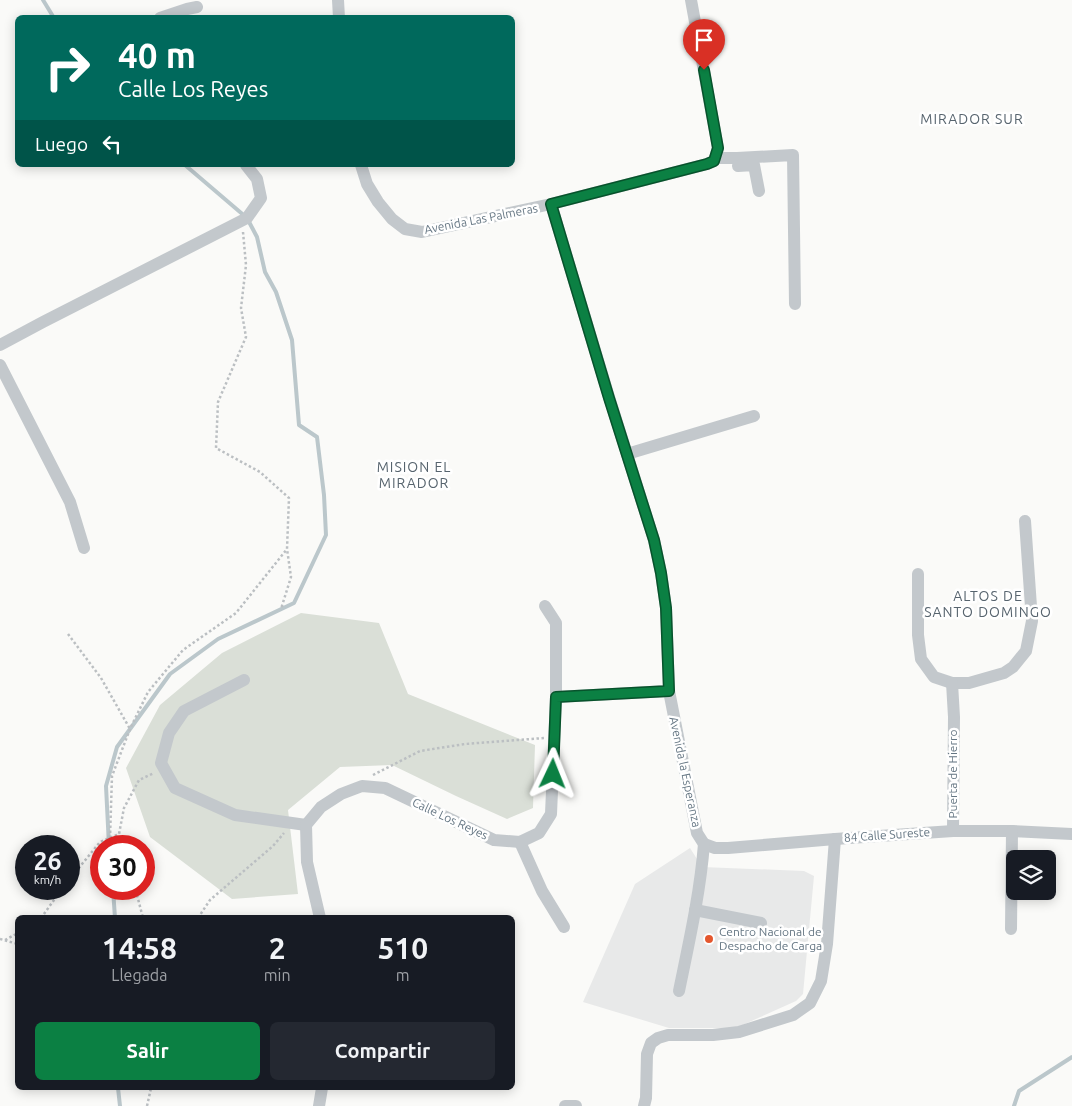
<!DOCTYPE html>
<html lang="es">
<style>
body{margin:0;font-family:Ubuntu,sans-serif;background:#242831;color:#f1f3f6;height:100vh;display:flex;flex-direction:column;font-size:19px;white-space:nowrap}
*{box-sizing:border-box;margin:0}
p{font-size:16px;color:#9ea1a6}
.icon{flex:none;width:28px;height:28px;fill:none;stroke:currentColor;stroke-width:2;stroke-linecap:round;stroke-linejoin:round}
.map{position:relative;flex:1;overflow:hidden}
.sheet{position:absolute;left:15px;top:915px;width:500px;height:175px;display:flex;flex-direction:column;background:#171b24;border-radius:8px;box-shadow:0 2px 12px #0003}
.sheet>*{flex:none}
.banner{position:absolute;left:15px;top:15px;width:500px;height:152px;border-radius:8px;box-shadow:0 2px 12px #0003;background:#00695c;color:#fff;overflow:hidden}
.tools{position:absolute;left:1006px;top:850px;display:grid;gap:10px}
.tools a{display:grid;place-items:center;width:50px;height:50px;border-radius:8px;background:#171b24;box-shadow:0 2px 12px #0003;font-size:25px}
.speed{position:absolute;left:15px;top:835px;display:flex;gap:10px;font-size:25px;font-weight:700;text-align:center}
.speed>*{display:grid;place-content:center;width:65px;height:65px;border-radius:50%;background:#171b24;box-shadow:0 2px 12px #0003;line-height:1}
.speed small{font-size:12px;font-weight:400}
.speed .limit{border:8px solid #d22;background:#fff;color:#111}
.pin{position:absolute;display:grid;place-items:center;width:42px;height:42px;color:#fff;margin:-51px -21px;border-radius:50% 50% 50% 0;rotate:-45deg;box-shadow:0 0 5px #0007}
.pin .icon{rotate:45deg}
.me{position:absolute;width:55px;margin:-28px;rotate:2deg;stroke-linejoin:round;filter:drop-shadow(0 0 4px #0008)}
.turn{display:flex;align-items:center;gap:18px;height:105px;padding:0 20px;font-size:22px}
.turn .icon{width:65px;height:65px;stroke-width:2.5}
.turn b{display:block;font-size:35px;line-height:42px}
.then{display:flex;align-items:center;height:48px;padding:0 20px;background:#0003;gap:10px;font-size:19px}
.eta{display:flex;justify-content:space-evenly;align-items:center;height:85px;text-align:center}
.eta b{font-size:30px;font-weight:700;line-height:35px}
.button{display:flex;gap:10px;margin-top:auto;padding:10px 20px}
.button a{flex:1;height:58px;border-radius:8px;background:#0b8043;color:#fff;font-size:20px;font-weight:700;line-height:58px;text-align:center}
.button a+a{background:#242831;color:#f1f3f6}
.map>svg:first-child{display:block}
.built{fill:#e8e9e9}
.green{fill:#dadfd7}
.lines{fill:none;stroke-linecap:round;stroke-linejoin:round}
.stream{stroke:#bbc7cb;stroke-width:4}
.path{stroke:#bbbfc2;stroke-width:2.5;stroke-dasharray:2.5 2.5;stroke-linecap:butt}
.minor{stroke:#c3c8cc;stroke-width:12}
.route-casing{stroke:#07532c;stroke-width:12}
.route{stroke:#0b8043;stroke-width:9}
.poi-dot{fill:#e4572e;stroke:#fff;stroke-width:2}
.labels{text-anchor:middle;stroke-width:5;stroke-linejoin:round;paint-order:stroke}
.street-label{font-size:12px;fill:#657683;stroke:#fff}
.poi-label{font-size:12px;fill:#657683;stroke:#fff;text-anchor:start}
.neighbourhood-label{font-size:14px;letter-spacing:1px;fill:#57646e;stroke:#fff}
</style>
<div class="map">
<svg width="1072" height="1106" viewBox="0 0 1072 1106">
<rect width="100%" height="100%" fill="#fafaf8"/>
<path class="built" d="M690,848L702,867L804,871L814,876L803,994L796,1001L736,1028H669L583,1002L635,884Z"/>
<path class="green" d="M301,613L379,623L408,694L535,745L533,808L507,819L456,796L392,765L340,767L288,810L298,894L232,899L150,837L126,768L160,705L222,653Z"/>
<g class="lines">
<g class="stream">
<path d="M43,0L54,18"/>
<path d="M109,846L106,786L117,747L170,674L218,639L294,603L326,535L324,495L317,437L299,425L292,340L276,292L265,272L257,237L247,218L185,165"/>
<path d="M113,889L115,918"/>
<path d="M118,1088L120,1106"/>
<path d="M1014,1106L1019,1091L1072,1057"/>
</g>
<g class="path">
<path d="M243,232L246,265L241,308L246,337L218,402L216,448L260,472L289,498L287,549L291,577L281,609"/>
<path d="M68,634L101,678L130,729"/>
<path d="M373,775L420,751L465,744L544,738"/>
<path d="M110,838L112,776L130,729L148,692L183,650L236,613L287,549"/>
<path d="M69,880L100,842L119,834L124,808L139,780L154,773"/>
<path d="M137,895L143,918"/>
<path d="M41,918L62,889"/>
<path d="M198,918L210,900L273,846L284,833"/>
<path d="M0,939L18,944"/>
<path d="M5,940L18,933"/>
<path d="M147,1106L151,1088"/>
</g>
<g class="minor">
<path d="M338,0L339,18"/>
<path d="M691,0L718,148L715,158"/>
<path d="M160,18L187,9L197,7"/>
<path d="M715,158H737L793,155L795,304"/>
<path d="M361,165L367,184L378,202L392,219L405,229L422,232L551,204L707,164L714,161L715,158"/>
<path d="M738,166L754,165L759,191"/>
<path d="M551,204L609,397L654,540L661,573L666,608L669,691L697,833L704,844"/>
<path d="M0,345L43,322L247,218L261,198L257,179L246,165"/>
<path d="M0,365L70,502L84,548"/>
<path d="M627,454L754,416"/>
<path d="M918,574V635L921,659L934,677L952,683H969L1004,673L1013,667L1026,651L1032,621L1025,521"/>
<path d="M545,606L556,623V697"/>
<path d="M244,680L184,711L169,733L161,763L175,788L235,815L306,825"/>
<path d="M952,683L954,717L953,831"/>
<path d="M520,842L542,891L564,927"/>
<path d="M704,844L715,848H728L835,839L953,831H1012L1072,834"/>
<path d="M695,910L761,923"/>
<path d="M320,918L307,862L306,825L321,807L341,794L362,786L385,788L494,840L520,842L539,833L551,814L556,697L669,691"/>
<path d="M1011,929L1012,831"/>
<path d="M679,991C689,942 700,894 704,844"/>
<path d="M319,1106L322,1088"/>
<path d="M565,1106H576"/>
<path d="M644,1106L646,1098L647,1054L651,1043L658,1038L668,1035H713L739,1032L793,1015L810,1003L821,981L827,944L835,839"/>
</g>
</g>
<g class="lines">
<g class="route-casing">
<path id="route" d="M553,774L556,697L669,691L666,608L661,573L654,540L609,398L551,204L707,164L714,161L718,148L704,70"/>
</g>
<use href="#route" class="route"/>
</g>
<circle class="poi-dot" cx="709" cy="939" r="5"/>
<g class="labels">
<g class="street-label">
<text transform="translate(481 219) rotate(-11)" y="4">Avenida Las Palmeras</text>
<text transform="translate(685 772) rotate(78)" y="4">Avenida la Esperanza</text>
<text transform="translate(953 774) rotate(-90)" y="4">Puerta de Hierro</text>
<text transform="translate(450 819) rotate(25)" y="4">Calle Los Reyes</text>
<text transform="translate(887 835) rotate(-4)" y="4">84 Calle Sureste</text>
</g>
<g class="poi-label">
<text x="719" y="936">Centro Nacional de<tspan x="719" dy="14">Despacho de Carga</tspan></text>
</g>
<g class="neighbourhood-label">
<text x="972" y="124">MIRADOR SUR</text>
<text x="414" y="472">MISION EL<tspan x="414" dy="16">MIRADOR</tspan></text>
<text x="988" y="601">ALTOS DE<tspan x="988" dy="16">SANTO DOMINGO</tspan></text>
</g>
</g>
</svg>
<div class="tools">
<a><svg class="icon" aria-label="layers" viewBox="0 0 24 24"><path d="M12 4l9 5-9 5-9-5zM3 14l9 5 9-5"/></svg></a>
</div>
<div class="speed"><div>26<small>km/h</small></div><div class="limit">30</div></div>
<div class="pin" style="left:704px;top:70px;background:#d93025"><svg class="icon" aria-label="arrive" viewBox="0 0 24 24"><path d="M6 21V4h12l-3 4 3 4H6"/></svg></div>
<svg class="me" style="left:553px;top:774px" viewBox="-20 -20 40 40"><path d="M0-17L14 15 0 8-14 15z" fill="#0b8043" stroke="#fff" stroke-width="4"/></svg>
<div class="banner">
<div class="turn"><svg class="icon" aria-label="right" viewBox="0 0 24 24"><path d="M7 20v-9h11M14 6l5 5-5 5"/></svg><div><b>40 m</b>Calle Los Reyes</div></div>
<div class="then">Luego<svg class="icon" aria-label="left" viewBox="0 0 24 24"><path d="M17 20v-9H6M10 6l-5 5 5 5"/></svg></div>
</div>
<section class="sheet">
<div class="eta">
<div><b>14:58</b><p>Llegada</p></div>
<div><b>2</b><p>min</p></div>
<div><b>510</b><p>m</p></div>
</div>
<div class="button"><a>Salir</a><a>Compartir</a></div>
</section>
</div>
